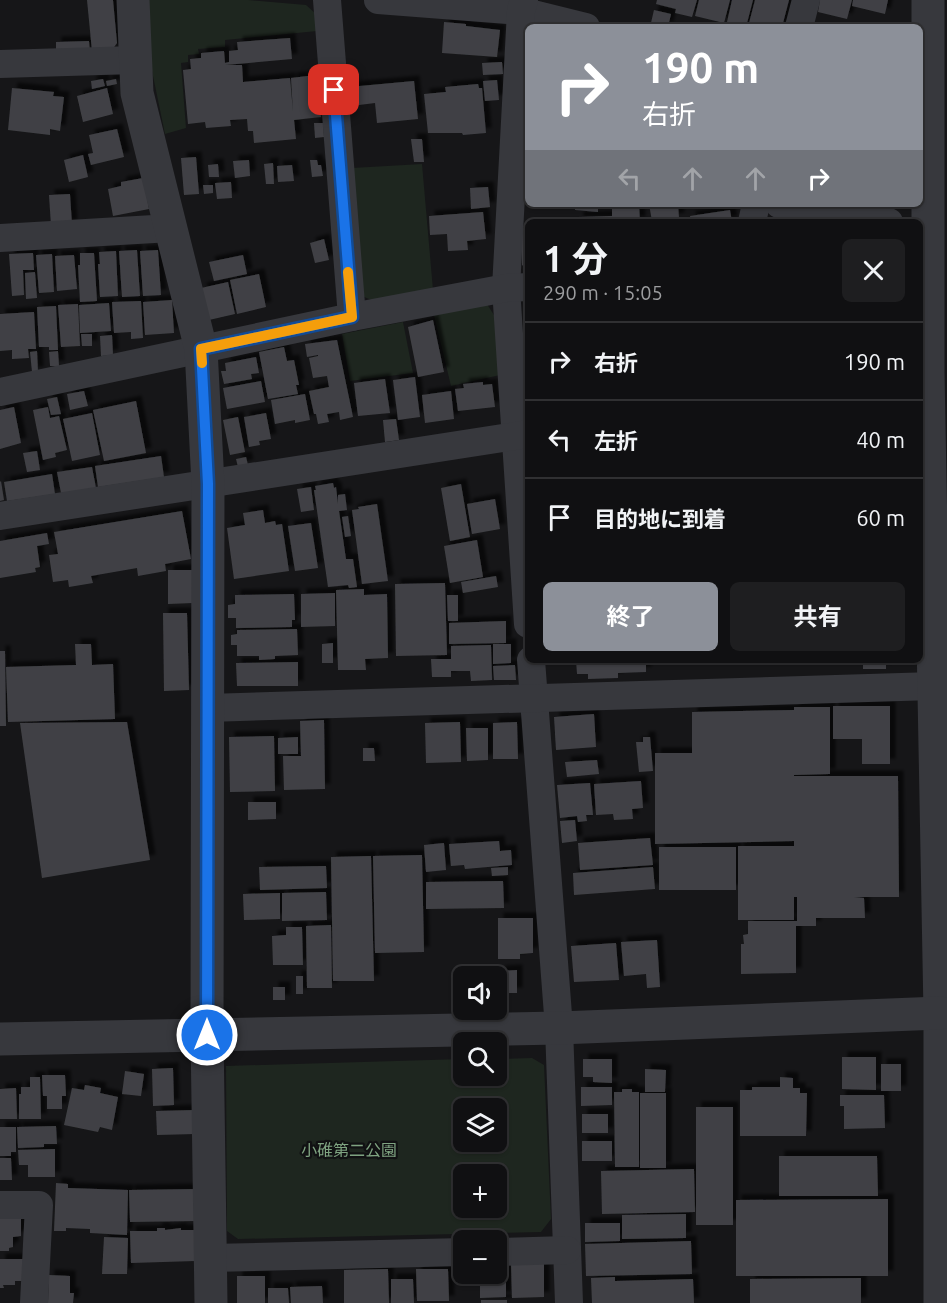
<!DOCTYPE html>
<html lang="ja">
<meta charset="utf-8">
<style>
body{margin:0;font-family:Ubuntu,"Noto Sans JP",sans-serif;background:#1e1e20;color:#f1f3f6;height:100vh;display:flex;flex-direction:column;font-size:22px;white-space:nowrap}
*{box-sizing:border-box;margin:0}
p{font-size:20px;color:#9c9d9f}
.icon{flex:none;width:33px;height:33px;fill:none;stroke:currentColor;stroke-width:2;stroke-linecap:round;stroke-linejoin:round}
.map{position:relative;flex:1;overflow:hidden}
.drawer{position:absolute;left:525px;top:219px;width:398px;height:444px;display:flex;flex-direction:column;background:#101012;border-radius:9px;box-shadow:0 2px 4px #0004,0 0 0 2px #303032}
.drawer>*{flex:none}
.guide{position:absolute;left:525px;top:24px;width:398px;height:183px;border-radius:9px;box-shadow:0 2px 4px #0004,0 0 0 2px #303032;background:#8c9099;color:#fff;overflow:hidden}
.fabs{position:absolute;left:453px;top:966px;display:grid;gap:12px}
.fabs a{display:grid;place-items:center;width:54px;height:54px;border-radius:9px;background:#101012;box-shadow:0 2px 4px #0004,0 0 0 2px #303032;font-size:30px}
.pin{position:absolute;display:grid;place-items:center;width:51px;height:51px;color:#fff;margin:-26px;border-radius:12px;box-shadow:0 3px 9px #0006}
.me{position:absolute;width:66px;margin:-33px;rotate:0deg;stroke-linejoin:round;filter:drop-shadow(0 0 4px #0008)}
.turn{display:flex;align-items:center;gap:21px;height:126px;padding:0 18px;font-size:27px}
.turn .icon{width:78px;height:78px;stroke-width:2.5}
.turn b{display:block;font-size:42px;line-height:51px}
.lanes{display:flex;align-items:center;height:57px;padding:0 18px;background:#0003;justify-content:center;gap:30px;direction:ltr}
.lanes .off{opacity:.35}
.round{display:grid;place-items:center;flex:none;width:63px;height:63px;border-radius:9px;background:#1e1e20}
.overview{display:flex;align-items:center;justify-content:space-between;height:102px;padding:0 18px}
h1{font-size:36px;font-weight:700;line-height:45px}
.cta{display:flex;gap:12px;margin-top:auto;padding:12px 18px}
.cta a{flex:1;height:69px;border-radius:9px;background:#8c9099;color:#fff;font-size:24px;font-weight:700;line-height:69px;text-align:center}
.cta a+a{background:#1e1e20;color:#f1f3f6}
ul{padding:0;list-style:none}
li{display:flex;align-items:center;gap:18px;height:78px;padding:0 18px;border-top:2px solid #303032}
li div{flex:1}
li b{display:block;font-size:22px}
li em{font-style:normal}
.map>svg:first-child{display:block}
.green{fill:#1e261f;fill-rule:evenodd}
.building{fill:#404145;filter:url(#shadow)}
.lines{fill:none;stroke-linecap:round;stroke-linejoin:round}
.minor{stroke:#37383d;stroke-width:28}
.tertiary{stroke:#37383d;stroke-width:33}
.route-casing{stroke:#114b97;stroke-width:15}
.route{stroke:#1a73e8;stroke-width:10}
.slow{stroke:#f59e0b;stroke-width:10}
.labels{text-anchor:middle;stroke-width:4.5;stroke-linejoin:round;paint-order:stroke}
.park-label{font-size:16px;fill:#7fa381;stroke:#111113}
</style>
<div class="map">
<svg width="947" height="1303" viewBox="0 0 947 1303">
<defs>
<filter id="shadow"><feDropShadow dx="5.5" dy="-5.5" stdDeviation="1.5" flood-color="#0009"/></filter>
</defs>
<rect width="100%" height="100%" fill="#161618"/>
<g class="green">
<path d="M146,0H248L306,5L316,14L317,31L225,40V47L198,49L199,54L188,55V62L181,63L186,128L165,134L152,71Z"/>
<path d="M422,164L433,290L376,302L362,296L352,168Z"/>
<path d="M487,304L497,320L500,375L451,386L434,315Z"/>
<path d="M403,322L413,373L350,381L342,334Z"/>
<path d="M532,1058L544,1065L551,1219L541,1232L238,1239L227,1231L226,1066L463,1059L464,1076H496L497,1059ZM496,1108V1142H464V1108ZM496,1174V1208H464V1174Z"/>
</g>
<g class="building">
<path d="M87,0H113L117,43L112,50L92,51Z"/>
<path d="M657,0H697L692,17L675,13L676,9L656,4Z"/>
<path d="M699,0H730L724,23L695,16Z"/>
<path d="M732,0H753L746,27H738V25L727,22Z"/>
<path d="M755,0H789L782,27H748Z"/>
<path d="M820,0H852L847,19L818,12Z"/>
<path d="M853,0H888L885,14L852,6Z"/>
<path d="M654,10L671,14L668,27H650Z"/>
<path d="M444,22L466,24V26L500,30L497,57L442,53Z"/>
<path d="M290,38L292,59L225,65H242L243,82L290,78L293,112L291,78L316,75L321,117L294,120L296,139L254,143L253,131H248L247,119L230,120L231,126L206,128L205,122L188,124L183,70L191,69L190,59L201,58V53L224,51L225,63L229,62V51L238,50L237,42Z"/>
<path d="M89,41L90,52H56V42Z"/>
<path d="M502,62L503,74L483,75L482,63Z"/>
<path d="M103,79L105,86L92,89L91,81Z"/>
<path d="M116,79L117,84L107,86L106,81Z"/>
<path d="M497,80L499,100L485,101L483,81Z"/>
<path d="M414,81L418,119L377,123L375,103L351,106L349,87Z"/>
<path d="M478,84L479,88H482L486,133L463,135L462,133H428L424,94L446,92L445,87Z"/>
<path d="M12,88L54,92L53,96L64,97L60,131L50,129V135L8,130Z"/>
<path d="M107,88L113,114L83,122L77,96Z"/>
<path d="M314,123H323L324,137L315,138Z"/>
<path d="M117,129L124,157L91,165L88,154L93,153L89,135Z"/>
<path d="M411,139H422L424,162H414Z"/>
<path d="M83,155L88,177L69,182L64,160Z"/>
<path d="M526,155H528V198L524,197Z"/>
<path d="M196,157L199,194L184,195L181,158Z"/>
<path d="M249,160L250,176L235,178L233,161Z"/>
<path d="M310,160H317L318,165H321L323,176L312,177Z"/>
<path d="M273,163L274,184H266L264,164Z"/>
<path d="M218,164L219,177H209L208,165Z"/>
<path d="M292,165L294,181L278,182L277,166Z"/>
<path d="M143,178L149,209L113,216L108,189L121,186V182Z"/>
<path d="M231,182L232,198L217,199L215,183Z"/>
<path d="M203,185H213V193L204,194Z"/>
<path d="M488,187L490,207L471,209L470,188Z"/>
<path d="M70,194L72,225L51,226L49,195Z"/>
<path d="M575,204H598V212L575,210Z"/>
<path d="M639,204L640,222H578V217L612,216V205Z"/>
<path d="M649,204H678L679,218L652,221Z"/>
<path d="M730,210L732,222H691L690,216Z"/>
<path d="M483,212L486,239L467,241L468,250L448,251L447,234L430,235L429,216Z"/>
<path d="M775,217L800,221V222H765Z"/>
<path d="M521,230H528V270L522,265Z"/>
<path d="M324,239L329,260L315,263L310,243Z"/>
<path d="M137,250L140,296L122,297L119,251Z"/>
<path d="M158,250L161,295L143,296L140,251Z"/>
<path d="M116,251L118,296L100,297L98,264H100L99,252Z"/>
<path d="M33,253L34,270H23L24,295L12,296L9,254Z"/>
<path d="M80,253H94L97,301L80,302L78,265H80Z"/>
<path d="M52,254L54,292L39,293L36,255Z"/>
<path d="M74,255L77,289L57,291L55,256Z"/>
<path d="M243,255L247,274L214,281L209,262Z"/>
<path d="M35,272L37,298L26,299L25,273Z"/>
<path d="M259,274L266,307L237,314L230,280Z"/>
<path d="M228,282L235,314L209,320L201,288Z"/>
<path d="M172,300L174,333L145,335L143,302Z"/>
<path d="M141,301L143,338L131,339V332L114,333L112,302Z"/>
<path d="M109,303L111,331L80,333L79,305Z"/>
<path d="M78,304L80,346L61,347L58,305Z"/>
<path d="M56,306L58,350H49V347H39L37,307Z"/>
<rect x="524" y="311" width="4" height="24"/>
<path d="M34,312L36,349H28L29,358L12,359V350L0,351V314Z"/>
<path d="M433,320L444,372L418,377L408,327Z"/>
<path d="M81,334H92V346H82Z"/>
<path d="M112,335L113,355L101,356L100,336Z"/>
<path d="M337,340L353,417L340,420L339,412L327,414L329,422L318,424L316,414H314L309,391L329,387L327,376L313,378L309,358L318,356V355L307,357L305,344Z"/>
<path d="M284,347L287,361L294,360L299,385H296L298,394L268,399L259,352Z"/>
<path d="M525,348H528V377H526Z"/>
<path d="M37,351L38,372H32L30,352Z"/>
<path d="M58,351L59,366H50L49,352Z"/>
<path d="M256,357L259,373L251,374L252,379L224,384L221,371H226L225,363Z"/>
<path d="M415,377L420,417L398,420L393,380Z"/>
<path d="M385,379L390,413L358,416L354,383Z"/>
<path d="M261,381L265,402L227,409L223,388Z"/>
<path d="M483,382V385L492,384L495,407L458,411L455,389L464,388L463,384Z"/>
<path d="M84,391L88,406L70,410L67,394Z"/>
<path d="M451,391L454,419L425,423L422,395Z"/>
<path d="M305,394L310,420L295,423V420L275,424L271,400Z"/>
<path d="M57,397L61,414L51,415L47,399Z"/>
<path d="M136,401L146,453L104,461L93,410Z"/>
<path d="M14,407L21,443L0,449V410Z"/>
<path d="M48,407L50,418L59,416L67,450L55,453L56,457L43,460L33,410Z"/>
<path d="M92,413L100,455L72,461L63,419Z"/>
<path d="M266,413L271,439L259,441L260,445L249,447L244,417Z"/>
<path d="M238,417L245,452L230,455L223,420Z"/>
<path d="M396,419L399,440L385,442L383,420Z"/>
<path d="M37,451L40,470L27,472L23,453Z"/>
<path d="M161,456L164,477L98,487L95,466Z"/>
<path d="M246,457L248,465L238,467L236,459Z"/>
<path d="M92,467L96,488L61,493L57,472Z"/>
<path d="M52,474L55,494L7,501L4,482Z"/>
<path d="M1,481L4,500L0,501V482Z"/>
<path d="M333,483L334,488L336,487L338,504V495L345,494L347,510L339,511L346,559H353L357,587L349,588L348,585L328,587L314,490H316L315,486Z"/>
<path d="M461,484L470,537L450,541L441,488Z"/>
<path d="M311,487L314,510L301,512L297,489Z"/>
<path d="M495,499L500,529L472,534L467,504Z"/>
<path d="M377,504L388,581L362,584L352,510L359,509L358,507Z"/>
<path d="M263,510L265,523L275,521L276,525L282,524L289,571L234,579L227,528L245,525L243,513Z"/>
<path d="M182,511L191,559L165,564L166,571L138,576L137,568L91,576L93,583L69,587L68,580L53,582L49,555L58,554L54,532Z"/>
<path d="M348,516L351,536L345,537L342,517Z"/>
<path d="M311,523L318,568L295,571L288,526Z"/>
<path d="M47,533L49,544L37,546L40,567L35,568L36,572L0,578V541Z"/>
<path d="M477,540L483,577L450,583L444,546Z"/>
<path d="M168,570H192L193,603L168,604Z"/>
<path d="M496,576L498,587L463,593L461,582Z"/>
<path d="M445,583L447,655L396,656L395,584Z"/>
<path d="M364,589V595L387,594L388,658L365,659L366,670H338L336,590Z"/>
<path d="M335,593V626L301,627V594Z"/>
<path d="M294,594L295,620H292V627L236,628V618H228V605L235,604V595Z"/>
<path d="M447,595H458V621H448Z"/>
<path d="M163,613H187L189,690L164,691Z"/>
<path d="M506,621V643L449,644V623Z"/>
<path d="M297,629L298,655L275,656V659L259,660V656H237V645H231V635L237,634V630Z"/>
<path d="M333,643V663H322V644Z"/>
<path d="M75,644H91L92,665L113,664L115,719L8,722L6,667L76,665Z"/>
<path d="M493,644H511V663L493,664Z"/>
<path d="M491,645L492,680L471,681L470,671H451V677H432L431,659H451V646Z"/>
<path d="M0,651H5L6,726H0Z"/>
<path d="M576,660H646V672L618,673V678L588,679V674H577Z"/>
<path d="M863,660H898V663H886V669H863Z"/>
<path d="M298,662V686H237L236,663Z"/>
<path d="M515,665L516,680H494L493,666Z"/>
<path d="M833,706H890V764H862V739H833Z"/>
<path d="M794,707H830V774L794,775V776H898L899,897H854L864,898L865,918H816V926H796V973L741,974V944H744L743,935L748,934V921H797V897H794V920H738V846H794V841L655,844V753H692V712L794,710Z"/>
<path d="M594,714L596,747L556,750L554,717Z"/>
<path d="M324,720L325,789L284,790L283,756H301L300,721Z"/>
<path d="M127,722L150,860L42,878L20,723Z"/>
<path d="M460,722L461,762L426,763L425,723Z"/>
<path d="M517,722L518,759H493V723Z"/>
<path d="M466,728H488V760L467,761Z"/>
<path d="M274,736L275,791L230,792L229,737Z"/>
<path d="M298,737V754H278V738Z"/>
<path d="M643,737H650L653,771L639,772L636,742H643Z"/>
<path d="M363,748H374L375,761H363Z"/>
<path d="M597,760L599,774L567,777L565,762Z"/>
<path d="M641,781L643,808L632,809L633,819L614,820L613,814L596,815L594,784Z"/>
<path d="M590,783L593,815H586L587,821L578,822L577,816L560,818L557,785Z"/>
<path d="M248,802H276V819L248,820Z"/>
<path d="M575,820L577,841L562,843L560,821Z"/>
<path d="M650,838L653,865L580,870L578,843Z"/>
<path d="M499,841L500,851L511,850L512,865L465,869L464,865L451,866L449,844Z"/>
<path d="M444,843L446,870L426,872L424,845Z"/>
<rect x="659" y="847" width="77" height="43"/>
<path d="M422,855L424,952L375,953L373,856Z"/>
<path d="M371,856L374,981H333L331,857Z"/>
<path d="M326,866L327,888L260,890L259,867Z"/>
<path d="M508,867V875L492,876L491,868Z"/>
<path d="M653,867L655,889L574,895L573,873Z"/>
<path d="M503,881L504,908L426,909V882Z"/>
<path d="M326,892L327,920L282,921V893Z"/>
<path d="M280,893V919L244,920L243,894Z"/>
<path d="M498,918H533V953L520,954V959H498Z"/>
<path d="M331,925L332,988H307L306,926Z"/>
<path d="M286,927H302L303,965H273L272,936L286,935Z"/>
<path d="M657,940L660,987L647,988L646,974L624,976L621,942Z"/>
<path d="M616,943L619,980L574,982L571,946Z"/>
<path d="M517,970V993H500V971Z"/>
<rect x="296" y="976" width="7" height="18"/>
<rect x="273" y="987" width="12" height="13"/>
<path d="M842,1057H876V1090L842,1089Z"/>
<path d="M583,1059H612V1083L593,1082V1077H583Z"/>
<rect x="881" y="1064" width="20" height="27"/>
<path d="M173,1068L174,1105L153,1106L152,1069Z"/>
<path d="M645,1069L666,1070L665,1092H645Z"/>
<path d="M125,1071L144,1074L141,1096L122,1094Z"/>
<path d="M42,1075H65L66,1096H62V1109H47V1096H43Z"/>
<path d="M30,1077H40L41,1119H19V1094H21V1087H30Z"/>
<path d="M780,1077L793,1078V1088H800V1093H807L806,1136H740V1090H752V1087H780Z"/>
<path d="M85,1085L101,1088L100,1093L118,1097L112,1130L100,1127L98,1132L64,1125L72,1088L84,1090Z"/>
<path d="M581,1087H612V1105L581,1106Z"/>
<path d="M16,1088L17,1119H0V1089Z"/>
<path d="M622,1089H632V1092H639V1167H615L614,1092H622Z"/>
<rect x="640" y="1093" width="26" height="75"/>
<path d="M840,1095H884L885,1128L844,1129V1106H840Z"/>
<rect x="696" y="1107" width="37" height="118"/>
<path d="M195,1110V1134L157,1135L156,1111Z"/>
<rect x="582" y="1114" width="26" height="19"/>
<path d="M56,1126L57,1144H44V1147L18,1148L17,1127Z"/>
<path d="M0,1127H16V1152H11V1156H0Z"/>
<rect x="582" y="1141" width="30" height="20"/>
<path d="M55,1149V1177H28V1165H19L18,1150Z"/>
<path d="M779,1156H877L878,1196H779Z"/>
<path d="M0,1158H11L12,1180H0Z"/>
<path d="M694,1169L695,1212L602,1214L601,1171Z"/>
<path d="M56,1183L68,1184V1188L128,1190L127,1235L90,1233V1229L66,1228V1231H54Z"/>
<path d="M197,1189L198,1221L130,1222L129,1190Z"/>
<path d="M888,1199V1276H736V1200Z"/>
<path d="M686,1214V1238L622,1239V1215Z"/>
<path d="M21,1217V1236L13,1237V1247L9,1248V1251H0V1218Z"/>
<path d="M585,1223H620V1241L585,1242Z"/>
<path d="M157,1228H165V1230L181,1228V1230H194L195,1261L131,1263L130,1231H157Z"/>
<path d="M104,1237L128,1238L127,1274H102Z"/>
<path d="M691,1241L692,1274L586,1276L585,1244Z"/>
<path d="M0,1259H23V1281H15V1285H3L4,1288H0Z"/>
<path d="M511,1264H544V1297L512,1298Z"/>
<path d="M496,1266H506V1297L480,1298V1274H496Z"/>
<path d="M388,1269L389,1303H344V1270Z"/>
<path d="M416,1269H448L449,1301H417Z"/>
<path d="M49,1275L70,1276V1293H74L73,1303H48Z"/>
<rect x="237" y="1276" width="28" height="27"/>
<path d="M615,1277V1281L693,1279L694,1303H592L591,1278Z"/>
<path d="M861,1278V1303H750V1279Z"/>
<path d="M391,1279H413L414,1303H391Z"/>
<path d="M322,1286L323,1303H291L290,1287Z"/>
<path d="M268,1288H288L289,1303H268Z"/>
<rect x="481" y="1300" width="26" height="3"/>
</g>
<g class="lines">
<g class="minor">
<path d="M327,0L352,317"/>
<path d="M378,0L521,11L586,27"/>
<path d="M524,0L521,11L506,288L528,624"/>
<path d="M799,27L806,0"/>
<path d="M0,64L135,60"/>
<path d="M779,204L889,222"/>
<path d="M752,222L756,204"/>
<path d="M0,238L171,228"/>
<path d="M0,392L352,317L506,288L528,287"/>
<path d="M0,516L528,434"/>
<path d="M531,660L559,1028L569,1303"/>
<path d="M208,708L934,686"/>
<path d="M0,1205H39L34,1303"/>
<path d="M496,1252L567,1250"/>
<path d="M211,1258L464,1252"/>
</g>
<g class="tertiary">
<path d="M133,0L137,93L201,349L208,484L207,1035L211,1303"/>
<path d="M928,0V372L940,1013V1303"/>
<path d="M0,1039L559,1028L940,1013"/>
</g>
</g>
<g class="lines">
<g class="route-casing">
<path id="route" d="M207,1035L208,484L201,349L352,317L334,90"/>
</g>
<use href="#route" class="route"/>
<path class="slow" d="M202,363L201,349L352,317L348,272"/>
</g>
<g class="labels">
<g class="park-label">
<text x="349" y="1156">小碓第二公園</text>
</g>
</g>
</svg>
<div class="fabs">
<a><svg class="icon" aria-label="sound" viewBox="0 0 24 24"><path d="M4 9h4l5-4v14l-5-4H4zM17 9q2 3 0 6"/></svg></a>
<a><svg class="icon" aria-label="search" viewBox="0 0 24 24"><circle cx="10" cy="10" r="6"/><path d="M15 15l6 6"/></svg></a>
<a><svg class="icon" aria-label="layers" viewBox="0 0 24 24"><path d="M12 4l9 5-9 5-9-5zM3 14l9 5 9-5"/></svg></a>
<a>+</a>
<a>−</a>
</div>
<div class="pin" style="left:334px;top:90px;background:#d93025"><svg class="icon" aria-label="arrive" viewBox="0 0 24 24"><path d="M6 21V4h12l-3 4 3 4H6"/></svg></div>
<svg class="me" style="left:207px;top:1035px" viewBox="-20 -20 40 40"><circle r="17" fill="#1a73e8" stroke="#fff" stroke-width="3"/><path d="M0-11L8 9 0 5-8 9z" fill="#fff"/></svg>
<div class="guide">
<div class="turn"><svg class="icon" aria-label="right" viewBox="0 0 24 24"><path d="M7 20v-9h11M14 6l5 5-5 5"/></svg><div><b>190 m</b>右折</div></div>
<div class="lanes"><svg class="icon off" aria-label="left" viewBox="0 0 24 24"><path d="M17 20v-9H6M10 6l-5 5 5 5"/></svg><svg class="icon off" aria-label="ahead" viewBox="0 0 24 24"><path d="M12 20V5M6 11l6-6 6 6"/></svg><svg class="icon off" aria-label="ahead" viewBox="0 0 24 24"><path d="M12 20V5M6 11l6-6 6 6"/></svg><svg class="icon" aria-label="right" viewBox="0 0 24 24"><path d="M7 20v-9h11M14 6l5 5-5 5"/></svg></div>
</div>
<section class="drawer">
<div class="overview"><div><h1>1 分</h1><p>290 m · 15:05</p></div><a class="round"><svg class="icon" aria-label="close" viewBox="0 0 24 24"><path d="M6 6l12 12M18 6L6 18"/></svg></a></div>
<ul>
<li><svg class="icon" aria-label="right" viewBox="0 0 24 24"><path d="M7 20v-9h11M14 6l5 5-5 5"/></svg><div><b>右折</b></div><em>190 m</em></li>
<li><svg class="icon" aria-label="left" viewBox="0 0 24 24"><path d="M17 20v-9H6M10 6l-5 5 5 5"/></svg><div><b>左折</b></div><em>40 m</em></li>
<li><svg class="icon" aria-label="arrive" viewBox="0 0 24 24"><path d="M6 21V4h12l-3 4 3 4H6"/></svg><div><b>目的地に到着</b></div><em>60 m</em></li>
</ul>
<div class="cta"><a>終了</a><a>共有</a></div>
</section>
</div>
